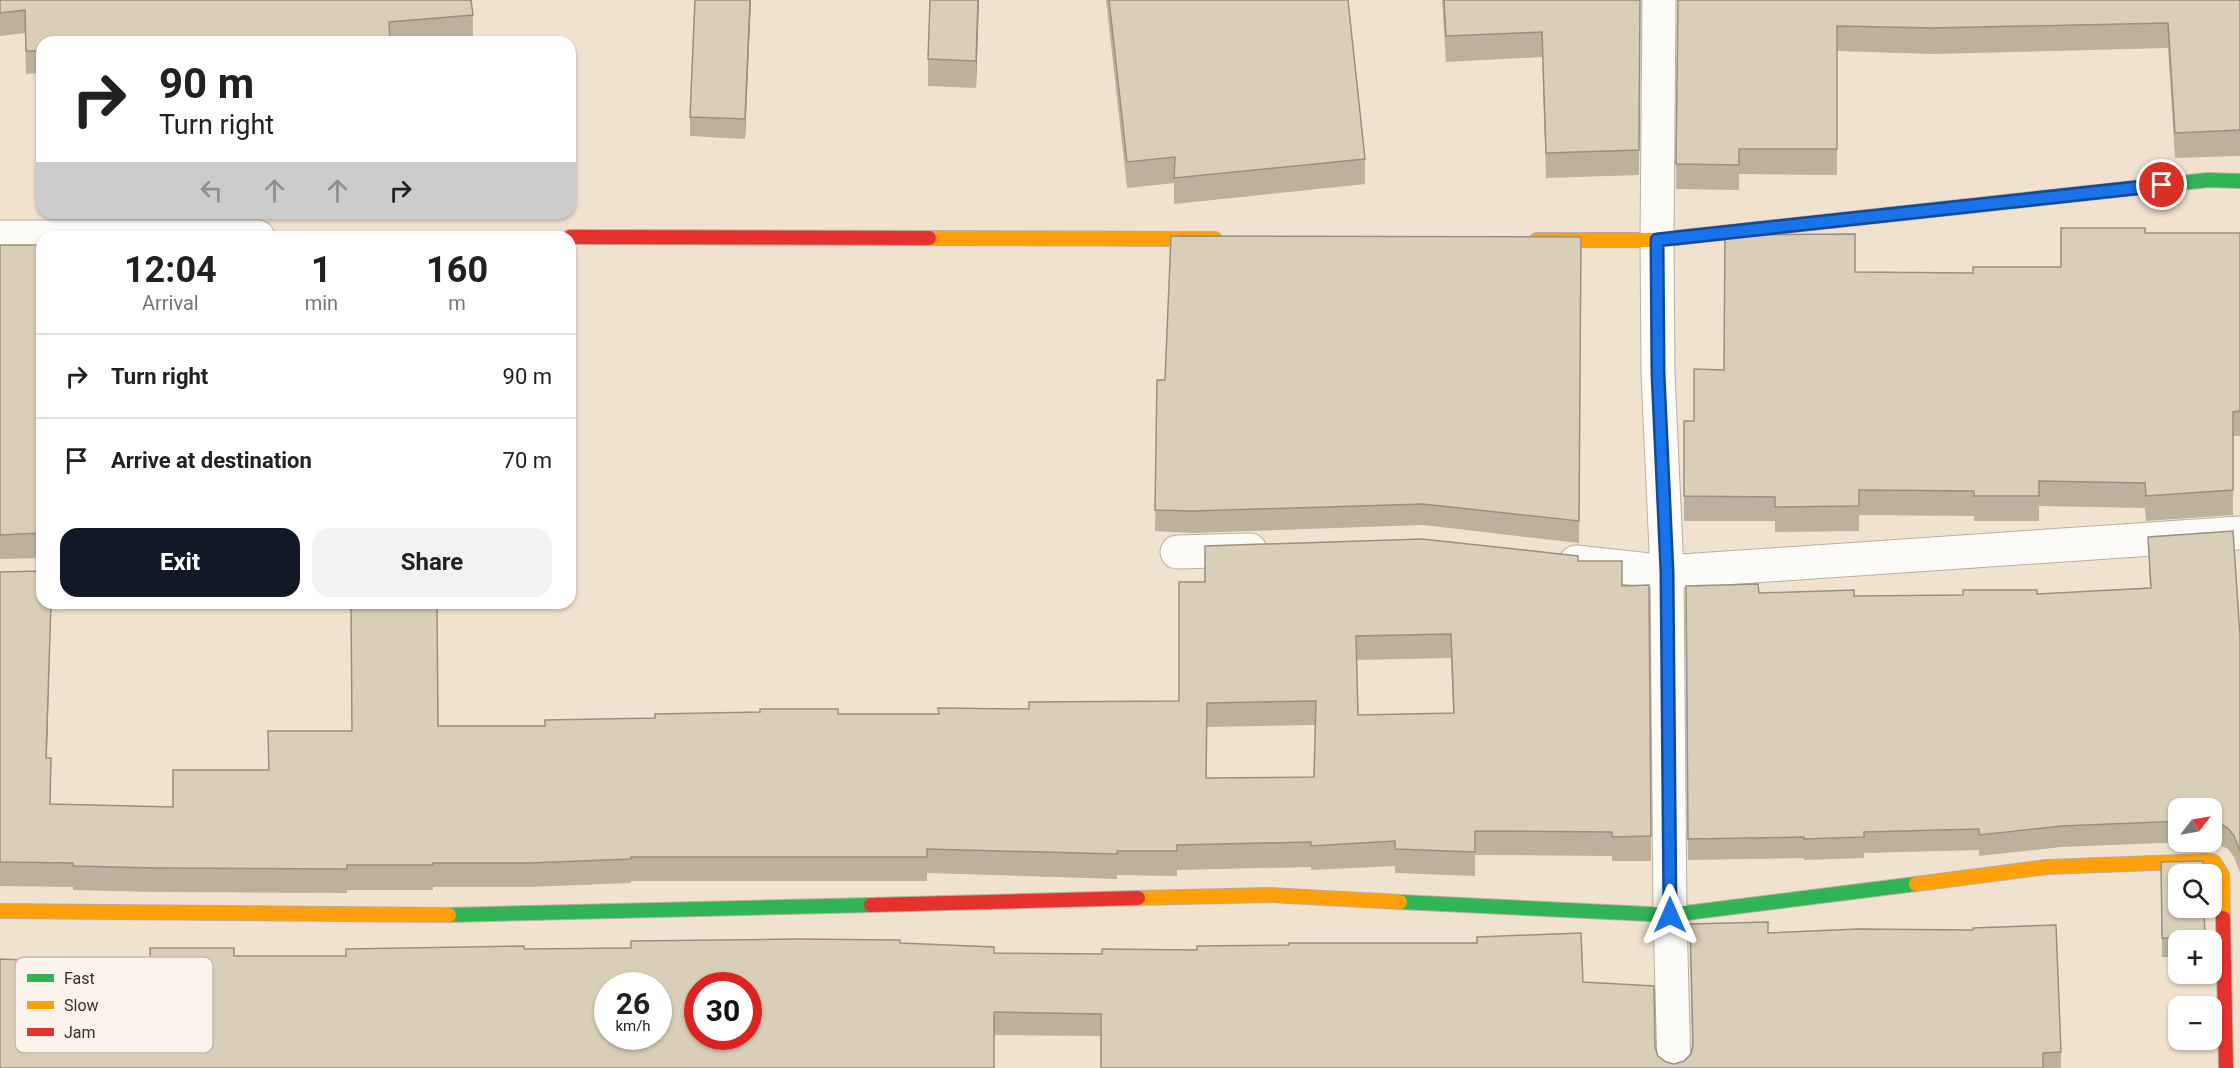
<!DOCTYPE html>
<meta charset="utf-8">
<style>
body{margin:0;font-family:Roboto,sans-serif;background:#f2f2f2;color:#202124;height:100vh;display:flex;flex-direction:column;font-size:22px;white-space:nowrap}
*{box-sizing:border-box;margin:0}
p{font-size:20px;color:#757577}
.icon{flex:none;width:33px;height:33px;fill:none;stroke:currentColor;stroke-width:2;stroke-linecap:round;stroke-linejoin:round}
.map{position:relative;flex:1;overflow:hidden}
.details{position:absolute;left:36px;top:231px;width:540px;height:378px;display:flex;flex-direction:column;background:#fff;border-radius:18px;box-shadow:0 2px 4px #0004}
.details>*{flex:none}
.top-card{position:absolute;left:36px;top:36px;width:540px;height:183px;border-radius:18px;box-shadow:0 2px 4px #0004;background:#fff;color:#202124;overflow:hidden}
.needle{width:39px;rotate:59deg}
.controls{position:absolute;left:2168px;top:798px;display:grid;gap:12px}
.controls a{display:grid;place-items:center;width:54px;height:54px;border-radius:12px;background:#fff;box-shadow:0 2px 4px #0004;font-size:30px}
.speed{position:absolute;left:594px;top:972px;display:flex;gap:12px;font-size:30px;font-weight:700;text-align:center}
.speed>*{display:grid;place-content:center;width:78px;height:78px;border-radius:50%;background:#fff;box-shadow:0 2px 4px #0004;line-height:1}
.speed small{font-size:15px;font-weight:400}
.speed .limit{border:9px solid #d22;background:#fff;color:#111}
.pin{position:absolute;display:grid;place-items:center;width:51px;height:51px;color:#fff;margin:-26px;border:3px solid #fff;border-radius:50%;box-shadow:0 2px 6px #0007}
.me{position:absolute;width:66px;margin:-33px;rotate:0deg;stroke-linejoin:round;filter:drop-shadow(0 0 4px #0008)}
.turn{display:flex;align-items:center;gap:21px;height:126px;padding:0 24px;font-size:27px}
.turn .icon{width:78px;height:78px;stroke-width:2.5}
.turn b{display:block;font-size:42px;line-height:51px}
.lanes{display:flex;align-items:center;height:57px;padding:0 24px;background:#0003;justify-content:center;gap:30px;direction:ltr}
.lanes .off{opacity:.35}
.eta{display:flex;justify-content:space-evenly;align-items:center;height:102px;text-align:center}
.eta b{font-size:36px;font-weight:700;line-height:42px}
.primary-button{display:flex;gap:12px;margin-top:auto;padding:12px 24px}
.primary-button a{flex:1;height:69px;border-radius:18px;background:#111827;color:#fff;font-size:24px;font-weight:700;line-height:69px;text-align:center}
.primary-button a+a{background:#f2f2f2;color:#202124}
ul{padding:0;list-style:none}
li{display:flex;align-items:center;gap:18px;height:84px;padding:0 24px;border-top:2px solid #e0e0e0}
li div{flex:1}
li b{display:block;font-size:22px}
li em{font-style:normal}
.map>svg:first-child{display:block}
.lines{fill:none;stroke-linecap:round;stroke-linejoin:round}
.street-casing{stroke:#bbae9e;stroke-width:35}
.fast-casing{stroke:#bbae9e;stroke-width:16}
.slow-casing{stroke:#bbae9e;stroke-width:16}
.jam-casing{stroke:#bbae9e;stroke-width:16}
.street{stroke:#fdfbf8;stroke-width:33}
.fast{stroke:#30b455;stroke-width:14}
.slow{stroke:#ff9f0a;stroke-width:14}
.jam{stroke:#e5322d;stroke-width:14}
.wall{fill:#bbb19d;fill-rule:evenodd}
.shaded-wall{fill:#989080}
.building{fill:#d9ceb7;stroke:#989080;stroke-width:1.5;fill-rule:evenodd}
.route-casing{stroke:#114b97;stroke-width:15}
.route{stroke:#1a73e8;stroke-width:10}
.key{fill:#fbf4ec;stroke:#c1b9ae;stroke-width:1.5}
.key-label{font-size:16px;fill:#3b2e1f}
</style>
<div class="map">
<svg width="2240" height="1068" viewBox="0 0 2240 1068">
<rect width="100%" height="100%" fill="#f1e2d0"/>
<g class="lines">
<g class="street-casing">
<g id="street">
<path d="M1659,0L1657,240L1658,374L1667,572L1670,915L1674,1068"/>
<path d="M0,237H258"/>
<path d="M1177,552L1250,550"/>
<path d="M1576,562L1667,572L2240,533"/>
</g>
</g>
<g class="fast-casing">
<g id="fast">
<path d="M1840,220L2208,180L2240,181"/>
<path d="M1400,902L1670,915L1916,884"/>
<path d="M449,915L871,905"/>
</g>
</g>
<g class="slow-casing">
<g id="slow">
<path d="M929,238L1215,239"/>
<path d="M1537,240H1657L1840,220"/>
<path d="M1916,884L2047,867L2207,861L2214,862L2222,875L2223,918"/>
<path d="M1138,898L1269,895L1400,902"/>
<path d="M0,911L449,915"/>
</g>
</g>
<g class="jam-casing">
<g id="jam">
<path d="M570,237L929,238"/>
<path d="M871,905L1138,898"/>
<path d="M2223,918L2226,1068"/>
</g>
</g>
<use href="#street" class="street"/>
<use href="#fast" class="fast"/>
<use href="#slow" class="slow"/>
<use href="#jam" class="jam"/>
</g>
<g class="wall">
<path d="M0,0L473,15V38L419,42H42V73L26,74L25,33L0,36Z"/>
<path d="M751,0L745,139L690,136V117Z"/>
<path d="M979,0L976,88L928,86V59Z"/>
<path d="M1106,0H1348L1365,159V184L1174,204V183L1127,188Z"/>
<path d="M1442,0H1640L1639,175L1546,178L1542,57L1446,62Z"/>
<path d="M1678,0H2240V156L2175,158L2168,48L1933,54L1837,51V175L1739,174V190L1676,189Z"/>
<path d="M209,213H428V218H210Z"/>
<path d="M2145,233H2240V436H2233V515L2146,521L2145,508L2039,506V521H1974V516L1859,515V531L1775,532V521H1684V421H1694L1724,370L1855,272L1973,273L2061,267Z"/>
<path d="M1581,237L1579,543L1423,525L1193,533L1155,531L1157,380H1165Z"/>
<path d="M0,245H42V558L0,559Z"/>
<path d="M2148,537L2240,636V872L2234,857L2228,849L2217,844L2160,843L2061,847L1979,856V850L1864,853V858L1804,860V858L1688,860L1686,586L1759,593L1854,596L2037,594L2150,588ZM2178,808H2211V842H2178Z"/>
<path d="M1578,561L1622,586L1649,585L1651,861H1612V856L1475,855V876L1395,873V866L1311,870V867L1177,870V876L1117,875V879L927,873V881H631V883L528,887H433V890H347V893L156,892L73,890V887L0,886V572L51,603L47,758L50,804L173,807L268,770L352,731L438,726H545L838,714H939L1179,701L1205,582ZM1451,658L1453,713L1358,715L1357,660ZM1315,725L1314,777L1207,778V727Z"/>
<path d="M2161,862L2204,908L2205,940H2178V957H2162Z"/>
<path d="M1690,924L1768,933L2061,1052V1068H1101V1036L994,1035L0,1068L48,984L47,1005L151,1004L234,956H346L524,949L900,943L994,953L1583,982L1655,1047L1658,1056L1666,1062L1674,1064L1684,1061L1691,1054L1692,1047Z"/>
</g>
<g class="shaded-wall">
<path d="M750,0H751L745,139V119Z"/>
<path d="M978,0H979L976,88V61Z"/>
<path d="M51,603L46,783V758Z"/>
<path d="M48,961V984L46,1028V1005Z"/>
</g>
<g class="building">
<path d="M0,0H471L473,15L389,22L390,42H42V51H26L25,10L0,13Z"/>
<path d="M695,0H750L745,119L690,117Z"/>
<path d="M930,0H978L976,61L928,59Z"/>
<path d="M1109,0H1348L1365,159L1174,178L1175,157L1127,162Z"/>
<path d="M1444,0H1640L1639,150L1546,153L1542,32L1446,36Z"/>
<path d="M1678,0H2240V130L2175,133L2168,23L1933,28L1837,26V149H1739V165L1676,164Z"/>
<path d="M2061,228H2145V233H2240V411L2233,412V490L2146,496L2145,483L2039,481V496H1974V491L1859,490V506L1775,507V497L1684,496V421H1694V369L1724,370L1725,235L1855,234V272L1973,273V267H2061Z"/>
<path d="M212,232H429V237H213Z"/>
<path d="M1171,236L1581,237L1579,521L1423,504L1193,511L1155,510L1157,380H1165Z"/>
<path d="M0,245H42V533L0,535Z"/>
<path d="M2233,531L2240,636V851L2234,836L2228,828L2217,822H2211V808H2178V822H2160L2061,826L1988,834L1979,835V829L1864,832V837L1804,839V837L1688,839L1686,586L1758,584L1759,593L1854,590V596L1963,595V590H2037V594L2151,588L2148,537Z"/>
<path d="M1422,539L1578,556V561H1622V586L1649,585L1651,836L1612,837V832L1475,831V852L1395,849V841L1311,846V842L1177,845V851H1117V854L927,849V857H631V859L528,863H433V865H347V869L156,868L73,866V863L0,862V572L42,571V603H51L46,758H51L50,804L173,807V770H269L268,731H352L351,603H437L438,726H545V720L655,718V714L760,712V709H838V714H939L938,708L1029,709V702L1179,701V582H1205V546ZM1451,634L1454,713L1358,715L1356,636ZM1316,701L1314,777L1206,778L1207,703Z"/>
<path d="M2203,861L2204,874H2178V908H2204L2205,937L2162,938L2161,862Z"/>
<path d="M1768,922V933L1857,929L1973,930V928L2056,925L2061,1052L2043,1053V1068H1101V1014L994,1012V1068H0V959L48,961L46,1005L151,1004L150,948H234V956H346V949L524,946V949L631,948V941L798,939L900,940V943L994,947V953L1102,954V949L1197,950V946L1289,945V943H1477V937L1581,933L1583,982L1654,986L1655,1047L1658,1056L1666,1062L1674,1064L1684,1061L1691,1054L1693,1045L1690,924ZM608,986H658V1036H608ZM698,986H748V1036H698Z"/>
</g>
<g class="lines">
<g class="route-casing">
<path id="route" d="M1670,915L1667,572L1658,374L1657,240L2162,185"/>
</g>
<use href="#route" class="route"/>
</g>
<rect x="15" y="957" width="198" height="96" rx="9" class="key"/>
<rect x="27" y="974" width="27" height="8" fill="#30b455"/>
<rect x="27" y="1001" width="27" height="8" fill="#ff9f0a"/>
<rect x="27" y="1028" width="27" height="8" fill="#e5322d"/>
<g class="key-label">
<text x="64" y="984">Fast</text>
<text x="64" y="1011">Slow</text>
<text x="64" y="1038">Jam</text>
</g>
</svg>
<div class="controls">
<a><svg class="needle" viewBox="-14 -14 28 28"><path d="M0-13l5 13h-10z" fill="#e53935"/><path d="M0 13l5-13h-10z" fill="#757577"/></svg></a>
<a><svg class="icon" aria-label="search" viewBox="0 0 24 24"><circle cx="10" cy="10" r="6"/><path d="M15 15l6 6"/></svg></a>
<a>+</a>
<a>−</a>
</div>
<div class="speed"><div>26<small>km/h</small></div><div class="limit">30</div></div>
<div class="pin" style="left:2162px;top:185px;background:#d93025"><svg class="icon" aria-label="arrive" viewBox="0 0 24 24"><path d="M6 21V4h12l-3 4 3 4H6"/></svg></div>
<svg class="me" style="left:1670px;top:915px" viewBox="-20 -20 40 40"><path d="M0-17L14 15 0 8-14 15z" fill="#1a73e8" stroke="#fff" stroke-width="4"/></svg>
<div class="top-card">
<div class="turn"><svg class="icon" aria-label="right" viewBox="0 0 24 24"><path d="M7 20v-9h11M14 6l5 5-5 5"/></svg><div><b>90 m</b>Turn right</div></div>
<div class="lanes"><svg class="icon off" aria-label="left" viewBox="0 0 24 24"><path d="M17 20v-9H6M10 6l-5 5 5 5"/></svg><svg class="icon off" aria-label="ahead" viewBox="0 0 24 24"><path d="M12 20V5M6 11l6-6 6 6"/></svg><svg class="icon off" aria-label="ahead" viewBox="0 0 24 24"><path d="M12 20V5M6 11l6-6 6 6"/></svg><svg class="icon" aria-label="right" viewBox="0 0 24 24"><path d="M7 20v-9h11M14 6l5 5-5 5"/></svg></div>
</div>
<section class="details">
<div class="eta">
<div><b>12:04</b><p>Arrival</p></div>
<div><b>1</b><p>min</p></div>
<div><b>160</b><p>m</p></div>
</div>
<ul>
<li><svg class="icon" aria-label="right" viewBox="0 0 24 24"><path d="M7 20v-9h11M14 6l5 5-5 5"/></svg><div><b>Turn right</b></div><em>90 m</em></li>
<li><svg class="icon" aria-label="arrive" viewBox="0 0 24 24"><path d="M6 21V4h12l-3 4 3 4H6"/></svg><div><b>Arrive at destination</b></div><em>70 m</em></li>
</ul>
<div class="primary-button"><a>Exit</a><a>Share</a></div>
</section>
</div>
